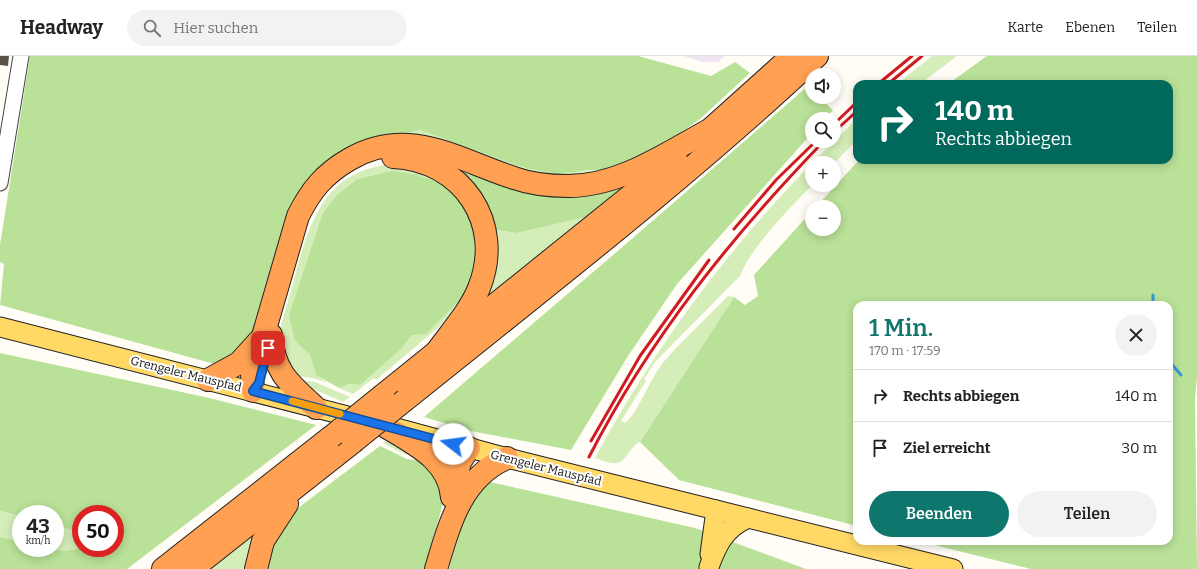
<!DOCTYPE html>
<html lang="de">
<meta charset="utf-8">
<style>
body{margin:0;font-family:Bitter,serif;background:#f2f2f2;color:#222;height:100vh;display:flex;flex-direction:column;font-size:15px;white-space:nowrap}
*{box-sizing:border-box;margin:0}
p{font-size:13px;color:#767676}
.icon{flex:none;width:22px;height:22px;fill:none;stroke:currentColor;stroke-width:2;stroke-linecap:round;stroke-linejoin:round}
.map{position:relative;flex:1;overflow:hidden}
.panel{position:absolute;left:853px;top:245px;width:320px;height:244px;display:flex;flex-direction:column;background:#fff;border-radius:12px;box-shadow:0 2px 10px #0003}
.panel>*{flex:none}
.guide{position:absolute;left:853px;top:24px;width:320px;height:84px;border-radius:12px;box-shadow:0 2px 10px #0003;background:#00695c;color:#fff;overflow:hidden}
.fabs{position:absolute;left:805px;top:12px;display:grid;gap:8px}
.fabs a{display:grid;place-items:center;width:36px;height:36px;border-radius:50%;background:#fff;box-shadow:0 2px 10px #0003;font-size:20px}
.speed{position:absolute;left:12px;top:449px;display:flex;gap:8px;font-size:20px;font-weight:700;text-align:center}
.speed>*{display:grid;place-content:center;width:52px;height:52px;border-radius:50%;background:#fff;box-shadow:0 2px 10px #0003;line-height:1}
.speed small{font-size:10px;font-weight:400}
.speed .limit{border:6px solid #d22;background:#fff;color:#111}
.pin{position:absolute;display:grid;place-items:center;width:34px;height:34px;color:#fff;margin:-17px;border-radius:8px;box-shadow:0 2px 6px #0006}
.me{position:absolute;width:44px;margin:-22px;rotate:285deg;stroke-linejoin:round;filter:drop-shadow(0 0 3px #0008)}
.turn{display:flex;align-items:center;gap:14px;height:84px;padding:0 16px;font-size:18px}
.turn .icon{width:52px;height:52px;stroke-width:2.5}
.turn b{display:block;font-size:28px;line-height:34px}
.round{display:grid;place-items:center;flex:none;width:42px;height:42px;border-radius:21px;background:#f2f2f2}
.summary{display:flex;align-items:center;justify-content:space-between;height:68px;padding:0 16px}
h1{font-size:24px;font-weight:600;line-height:30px;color:#0f766e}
.primary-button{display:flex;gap:8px;margin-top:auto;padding:8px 16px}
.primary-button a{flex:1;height:46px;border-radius:24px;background:#0f766e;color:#fff;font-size:16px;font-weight:600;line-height:46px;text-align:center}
.primary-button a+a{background:#f2f2f2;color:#222}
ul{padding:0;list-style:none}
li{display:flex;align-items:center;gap:12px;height:52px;padding:0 16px;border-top:1px solid #e0e0e0}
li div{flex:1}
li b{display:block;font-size:15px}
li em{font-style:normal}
header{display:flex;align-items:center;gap:24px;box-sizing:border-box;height:56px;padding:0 20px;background:#fff;border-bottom:1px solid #e0e0e0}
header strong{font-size:19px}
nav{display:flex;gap:22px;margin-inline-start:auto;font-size:14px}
.search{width:280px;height:36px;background:#f2f2f2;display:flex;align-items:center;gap:10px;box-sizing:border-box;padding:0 14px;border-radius:22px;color:#767676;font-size:15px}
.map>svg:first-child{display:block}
.industrial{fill:#eee5f0}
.green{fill:#d5eeb9}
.forest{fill:#b9e197;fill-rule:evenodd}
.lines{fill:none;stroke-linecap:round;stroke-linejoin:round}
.stream{stroke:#3499da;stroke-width:3}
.building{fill:#5b524c}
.minor-casing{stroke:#444;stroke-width:17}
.major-casing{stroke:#222;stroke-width:21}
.highway-casing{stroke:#222;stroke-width:24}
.minor{stroke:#fff;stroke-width:15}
.major{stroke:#ffd865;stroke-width:19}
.highway{stroke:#ffa053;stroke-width:22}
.rail{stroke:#d01a24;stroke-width:3}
.highway-bridge-casing{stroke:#222;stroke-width:24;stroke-linecap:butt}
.highway-bridge{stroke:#ffa053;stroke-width:22}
.route-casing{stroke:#114b97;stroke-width:10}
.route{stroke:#1a73e8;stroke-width:7}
.slow{stroke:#f59e0b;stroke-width:7}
.labels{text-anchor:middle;stroke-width:4;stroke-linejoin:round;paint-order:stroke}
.street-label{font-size:12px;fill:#111;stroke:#fff}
</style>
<header>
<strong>Headway</strong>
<div class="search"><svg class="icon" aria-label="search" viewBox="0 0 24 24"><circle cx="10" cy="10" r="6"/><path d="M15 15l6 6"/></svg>Hier suchen</div>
<nav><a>Karte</a><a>Ebenen</a><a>Teilen</a></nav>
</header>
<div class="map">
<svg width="1197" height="513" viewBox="0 0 1197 513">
<rect width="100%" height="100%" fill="#fffdf5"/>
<path class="industrial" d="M684,0H725L718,6H702Z"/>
<g class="green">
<path d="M932,0H957L920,28H897Z"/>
<path d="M857,63V84L834,107H812V129C790,152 751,191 740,220L655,306L644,323L646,325L621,365L625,367C639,356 649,324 662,308C682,284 707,262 728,240L734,241L640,386C631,389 626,406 617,407C610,408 601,404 595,402C663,275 752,161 857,63Z"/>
<path d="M420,74L510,107L573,115L607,114L663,89L636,104L591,120H537L486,103L388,82Z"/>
<path d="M396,108L411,110L456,134L479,182L471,231L447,264L376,324L374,322L353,338L339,332L349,328L360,329L400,294L412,279L373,119L357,123L338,138L295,285L310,299L316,319L328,327L313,322L289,319L279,286L280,273C286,251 293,228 299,205C315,151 334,112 396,108Z"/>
<path d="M587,161L472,255L491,166L496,174L516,177Z"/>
<path d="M294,323L315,326L350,341L343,346L304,329Z"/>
<path d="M388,383L419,401L404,398L383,387Z"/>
<path d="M0,455L21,460V486L0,481Z"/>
<path d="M55,469L72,474L81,482L77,493L63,495L48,492H55Z"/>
<path d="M266,469L252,513H209Z"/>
</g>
<g class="forest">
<path d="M30,0H638L711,20L735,6L750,17L700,63L663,89L607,114H587L556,118L531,113L510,107L420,74L388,82L335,101L253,277L229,312L0,249L4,208L0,206V189Z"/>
<path d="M987,0H1197V321L1195,343L1197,513H1031L918,485H1169V249H857V470L679,424L640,386L734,241L745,249L758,240L754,219L812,155V173H834V151H816L859,104H1169V28H948Z"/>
<path d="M808,30L812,34V41H819L833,54L825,63H812V77L677,228L628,300L571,394L471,375L424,361L641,175Z"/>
<path d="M450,104L501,123L620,127L622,131L587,161L516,177L496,174Z"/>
<path d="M392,115L414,118L440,127L457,141L474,171L475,212L462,242L426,278L412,279L400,294L360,329L349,328L339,332L316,319L310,299L295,285L289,259L323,157L338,138L357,123Z"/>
<path d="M0,297L205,341L316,369L127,513H0V481L21,486V492H48L63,495L77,493L81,482L72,474L55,469V458H21V460L0,455ZM81,458H115V492H81Z"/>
<path d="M380,390L407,403L430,406L443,440L442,450L426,513H263L264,505L287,463L302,449Z"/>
<path d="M490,426L695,472L806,513H449L462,464L472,438Z"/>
</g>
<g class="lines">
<g class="stream">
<path d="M1153,249V239"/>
<path d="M1169,305L1181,319"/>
</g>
</g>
<path class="building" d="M0,0H9L8,10L0,9Z"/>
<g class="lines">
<g class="minor-casing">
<path id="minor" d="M0,127L21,0"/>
</g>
<g class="major-casing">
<g id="major">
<path d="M0,271L367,365"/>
<path d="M396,372L507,402L953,513"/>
<path d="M710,498L716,454"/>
<path d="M709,511C717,489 725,472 748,462"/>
</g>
</g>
<g class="highway-casing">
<g id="highway">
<path d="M702,81L792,0"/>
<path d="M393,101C462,104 505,167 479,232C470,255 450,277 435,298"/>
<path d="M271,279C274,317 290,328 316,352"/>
<path d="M208,324L239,307L259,285"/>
<path d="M253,335L252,318L298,160C311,134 324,118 350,103C409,69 458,104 514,122C531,128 550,130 568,130C621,130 668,96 713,72"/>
<path d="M383,339L676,103"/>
<path d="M405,344C544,232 687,122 817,0"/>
<path d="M383,369C412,387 449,403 452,441"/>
<path d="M452,439L460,406L469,392"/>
<path d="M163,513L331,381"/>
<path d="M192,513L353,386"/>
<path d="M256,513L263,485L287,448"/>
<path d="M436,513C449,470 461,421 507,402"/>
</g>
</g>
<use href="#minor" class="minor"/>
<use href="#major" class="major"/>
<use href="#highway" class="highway"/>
<g class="rail">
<path d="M878,28L912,0"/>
<path d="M888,28L922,0"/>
<path d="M834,68L857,46"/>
<path d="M834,76L857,55"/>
<path d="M734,173L776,124L816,85"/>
<path d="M591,385L640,300L709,204"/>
<path d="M589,401C650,282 731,181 824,85"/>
</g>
<g class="highway-bridge-casing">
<g id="highway-bridge">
<path d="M331,381L383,339"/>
<path d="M353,386L405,344"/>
</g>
</g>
<use href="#highway-bridge" class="highway-bridge"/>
</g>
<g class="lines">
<g class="route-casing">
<path id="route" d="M268,292L259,327L253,335L453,388"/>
</g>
<use href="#route" class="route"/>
<path class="slow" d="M292,345L340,358"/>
</g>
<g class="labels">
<g class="street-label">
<text transform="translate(186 318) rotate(14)" y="4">Grengeler Mauspfad</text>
<text transform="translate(546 412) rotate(14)" y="4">Grengeler Mauspfad</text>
</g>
</g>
</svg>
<div class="fabs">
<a><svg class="icon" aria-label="sound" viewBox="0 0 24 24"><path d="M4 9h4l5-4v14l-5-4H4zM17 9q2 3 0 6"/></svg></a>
<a><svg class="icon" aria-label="search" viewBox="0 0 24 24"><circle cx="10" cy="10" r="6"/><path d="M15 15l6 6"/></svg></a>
<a>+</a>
<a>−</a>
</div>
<div class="speed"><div>43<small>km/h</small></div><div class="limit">50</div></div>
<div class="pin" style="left:268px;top:292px;background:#d93025"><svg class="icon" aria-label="arrive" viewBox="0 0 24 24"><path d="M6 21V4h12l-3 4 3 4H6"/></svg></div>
<svg class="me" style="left:453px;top:388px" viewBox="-20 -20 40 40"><circle r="19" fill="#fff"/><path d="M0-13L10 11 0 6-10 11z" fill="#1a73e8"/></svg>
<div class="guide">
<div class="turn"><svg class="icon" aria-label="right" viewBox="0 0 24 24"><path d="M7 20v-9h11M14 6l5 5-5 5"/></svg><div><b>140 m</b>Rechts abbiegen</div></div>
</div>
<section class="panel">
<div class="summary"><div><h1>1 Min.</h1><p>170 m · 17:59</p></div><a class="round"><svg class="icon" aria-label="close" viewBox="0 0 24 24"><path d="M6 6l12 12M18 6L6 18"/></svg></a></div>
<ul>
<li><svg class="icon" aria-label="right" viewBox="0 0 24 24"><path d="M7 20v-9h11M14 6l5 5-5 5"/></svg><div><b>Rechts abbiegen</b></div><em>140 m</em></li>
<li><svg class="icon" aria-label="arrive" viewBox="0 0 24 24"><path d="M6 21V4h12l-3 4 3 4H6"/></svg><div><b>Ziel erreicht</b></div><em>30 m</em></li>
</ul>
<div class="primary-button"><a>Beenden</a><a>Teilen</a></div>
</section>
</div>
